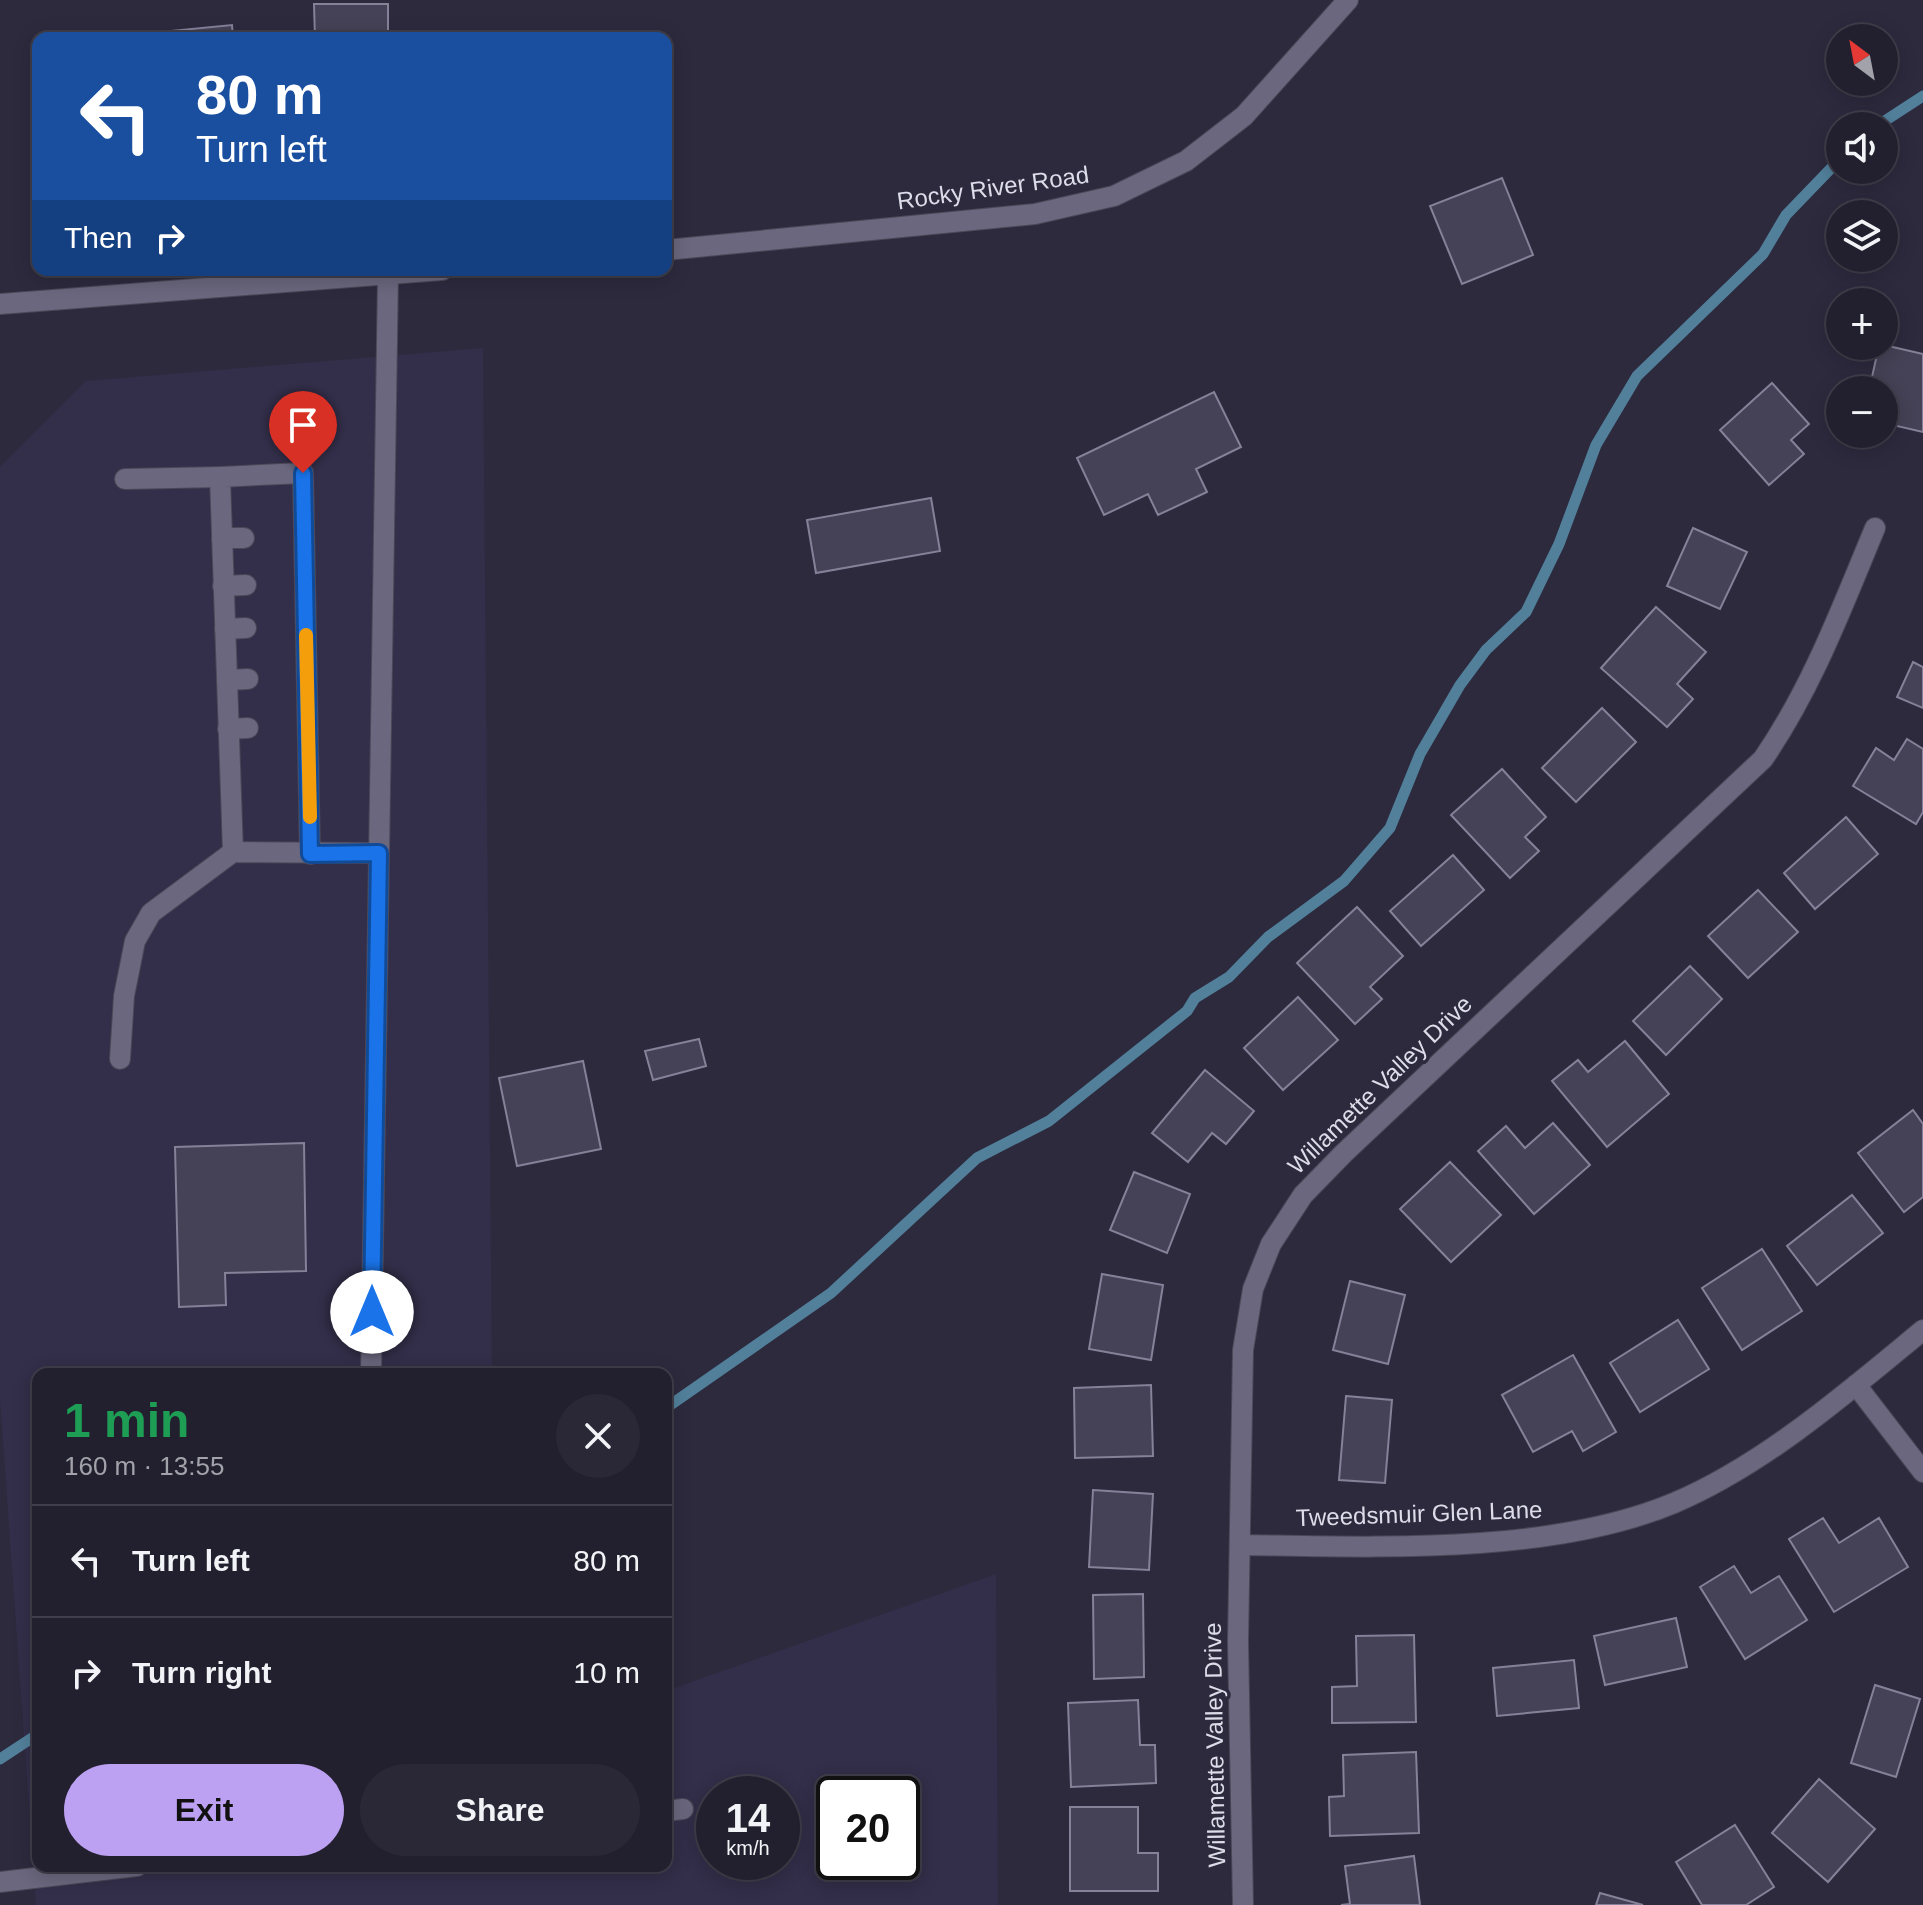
<!DOCTYPE html>
<meta charset="utf-8">
<style>
body{margin:0;font-family:Helvetica,sans-serif;background:#2a2836;color:#f1f3f6;height:100vh;display:flex;flex-direction:column;font-size:30px;white-space:nowrap}
*{box-sizing:border-box;margin:0}
p{font-size:26px;color:#a2a3aa}
.icon{flex:none;width:44px;height:44px;fill:none;stroke:currentColor;stroke-width:2;stroke-linecap:round;stroke-linejoin:round}
.map{position:relative;flex:1;overflow:hidden}
.side{position:absolute;left:32px;top:1368px;width:640px;height:504px;display:flex;flex-direction:column;background:#22202e;border-radius:16px;box-shadow:0 4px 20px #0003,0 0 0 2px #3f3e4a}
.side>*{flex:none}
.guide{position:absolute;left:32px;top:32px;width:640px;height:244px;border-radius:16px;box-shadow:0 4px 20px #0003,0 0 0 2px #3f3e4a;background:#1a4fa0;color:#fff;overflow:hidden}
.needle{width:52px;rotate:328deg}
.buttons{position:absolute;left:1826px;top:24px;display:grid;gap:16px}
.buttons a{display:grid;place-items:center;width:72px;height:72px;border-radius:50%;background:#22202e;box-shadow:0 4px 20px #0003,0 0 0 2px #3f3e4a;font-size:40px}
.speed{position:absolute;left:696px;top:1776px;display:flex;gap:16px;font-size:40px;font-weight:700;text-align:center}
.speed>*{display:grid;place-content:center;width:104px;height:104px;border-radius:50%;background:#22202e;box-shadow:0 4px 20px #0003,0 0 0 2px #3f3e4a;line-height:1}
.speed small{font-size:20px;font-weight:400}
.speed .limit{border:4px solid #111;border-radius:12px;background:#fff;color:#111}
.pin{position:absolute;display:grid;place-items:center;width:68px;height:68px;color:#fff;margin:-82px -34px;border-radius:50% 50% 50% 0;rotate:-45deg;box-shadow:0 0 8px #0007}
.pin .icon{rotate:45deg}
.me{position:absolute;width:88px;margin:-44px;rotate:0deg;stroke-linejoin:round;filter:drop-shadow(0 0 6px #0008)}
.turn{display:flex;align-items:center;gap:28px;height:168px;padding:0 32px;font-size:36px}
.turn .icon{width:104px;height:104px;stroke-width:2.5}
.turn b{display:block;font-size:56px;line-height:68px}
.then{display:flex;align-items:center;height:76px;padding:0 32px;background:#0003;gap:16px;font-size:30px}
.round{display:grid;place-items:center;flex:none;width:84px;height:84px;border-radius:42px;background:#2a2836}
.overview{display:flex;align-items:center;justify-content:space-between;height:136px;padding:0 32px}
h1{font-size:48px;font-weight:800;line-height:60px;color:#1e9e55}
.action{display:flex;gap:16px;margin-top:auto;padding:16px 32px}
.action a{flex:1;height:92px;border-radius:48px;background:#bca0f2;color:#111;font-size:32px;font-weight:800;line-height:92px;text-align:center}
.action a+a{background:#2a2836;color:#f1f3f6}
ul{padding:0;list-style:none}
li{display:flex;align-items:center;gap:24px;height:112px;padding:0 32px;border-top:2px solid #3f3e4a}
li div{flex:1}
li b{display:block;font-size:30px}
li em{font-style:normal}
.map>svg:first-child{display:block}
.built{fill:#332e49;fill-rule:evenodd}
.lines{fill:none;stroke-linecap:round;stroke-linejoin:round}
.stream{stroke:#52809b;stroke-width:11}
.building{fill:#454257;stroke:#848199;stroke-width:2}
.lane-casing{stroke:#4a4757;stroke-width:22}
.street-casing{stroke:#4a4757;stroke-width:22}
.secondary-casing{stroke:#4a4757;stroke-width:22}
.lane{stroke:#6a677e;stroke-width:20}
.street{stroke:#6a677e;stroke-width:20}
.secondary{stroke:#6a677e;stroke-width:20}
.route-casing{stroke:#114b97;stroke-width:20}
.route{stroke:#1a73e8;stroke-width:14}
.slow{stroke:#f59e0b;stroke-width:14}
.labels{text-anchor:middle;stroke-width:7;stroke-linejoin:round;paint-order:stroke}
.street-label{font-size:24px;fill:#dddce9;stroke:#2d2a3e}
</style>
<div class="map">
<svg width="1923" height="1905" viewBox="0 0 1923 1905">
<rect width="100%" height="100%" fill="#2d2a3e"/>
<path class="built" d="M483,348L492,1374H38V1866H666V1691L996,1574L998,1905H36L0,1399V467L86,381ZM714,1794H782V1862H714ZM834,1794H902V1862H834Z"/>
<g class="lines">
<g class="stream">
<path d="M1877,126L1923,96"/>
<path d="M666,1408L831,1293L977,1158L1049,1121L1187,1011L1195,998L1229,977L1268,937L1344,881L1390,828L1420,754L1460,685L1486,650L1526,612L1559,544L1596,445L1637,376L1763,254L1786,215L1840,159"/>
<path d="M0,1759L38,1734"/>
</g>
</g>
<g class="building">
<path d="M314,4H388V38H315Z"/>
<path d="M232,25L233,38H120V36Z"/>
<path d="M1502,178L1533,255L1462,284L1430,206Z"/>
<path d="M1884,345L1923,354V432L1884,423V390H1869L1879,346Z"/>
<path d="M1772,383L1809,424L1791,440L1804,454L1769,485L1720,430Z"/>
<path d="M1214,392L1241,447L1196,469L1207,492L1158,515L1148,494L1104,515L1077,458Z"/>
<path d="M931,498L940,551L816,573L807,520Z"/>
<path d="M1693,528L1747,552L1720,609L1667,586Z"/>
<path d="M1656,607L1706,652L1677,684L1693,699L1667,727L1601,668Z"/>
<path d="M1913,662L1923,667V708L1897,697Z"/>
<path d="M1602,708L1636,742L1576,802L1542,768Z"/>
<path d="M1907,739L1923,749V812L1916,824L1853,786L1876,748L1894,760Z"/>
<path d="M1502,769L1546,817L1525,837L1539,851L1510,878L1451,815Z"/>
<path d="M1846,817L1878,854L1815,909L1784,873Z"/>
<path d="M1453,855L1484,890L1421,946L1390,911Z"/>
<path d="M1758,890L1798,932L1748,978L1708,936Z"/>
<path d="M1357,907L1403,956L1370,987L1382,999L1355,1024L1297,963Z"/>
<path d="M1690,966L1722,999L1666,1055L1633,1021Z"/>
<path d="M1298,997L1338,1040L1283,1090L1244,1048Z"/>
<path d="M699,1039L706,1066L653,1080L645,1051Z"/>
<path d="M1625,1041L1669,1094L1607,1147L1552,1081L1578,1060L1588,1072Z"/>
<path d="M583,1061L601,1149L517,1166L499,1078Z"/>
<path d="M1205,1070L1254,1111L1226,1144L1212,1133L1188,1162L1152,1133Z"/>
<path d="M1913,1110L1923,1124V1197L1904,1212L1858,1153Z"/>
<path d="M1553,1123L1590,1165L1534,1214L1478,1151L1506,1126L1525,1148Z"/>
<path d="M304,1143L306,1271L225,1273L226,1305L179,1307L175,1147Z"/>
<path d="M1450,1162L1501,1215L1451,1262L1400,1209Z"/>
<path d="M1134,1172L1190,1194L1167,1253L1110,1230Z"/>
<path d="M1852,1195L1883,1233L1817,1285L1787,1246Z"/>
<path d="M1762,1249L1802,1311L1742,1350L1702,1288Z"/>
<path d="M1102,1274L1163,1285L1151,1360L1089,1349Z"/>
<path d="M1350,1281L1405,1295L1388,1364L1333,1350Z"/>
<path d="M1678,1320L1709,1369L1640,1412L1610,1363Z"/>
<path d="M1573,1355L1616,1432L1583,1451L1572,1431L1533,1452L1502,1395Z"/>
<path d="M1151,1385L1153,1456L1075,1458L1074,1388Z"/>
<path d="M1346,1396L1392,1400L1385,1483L1339,1480Z"/>
<path d="M1093,1490L1153,1494L1149,1570L1089,1567Z"/>
<path d="M1823,1518L1839,1543L1879,1518L1908,1567L1834,1612L1789,1539Z"/>
<path d="M1734,1566L1751,1593L1779,1576L1807,1620L1745,1659L1700,1587Z"/>
<path d="M1143,1594L1144,1677L1094,1679L1093,1595Z"/>
<path d="M1676,1618L1687,1667L1605,1685L1594,1636Z"/>
<path d="M1414,1635L1416,1722L1332,1723V1687L1357,1686L1356,1636Z"/>
<path d="M1574,1660L1579,1708L1497,1716L1493,1668Z"/>
<path d="M1875,1685L1920,1699L1896,1777L1851,1763Z"/>
<path d="M1138,1700L1140,1745H1155L1156,1783L1071,1787L1068,1703Z"/>
<path d="M1416,1752L1419,1833L1330,1836L1329,1797L1344,1796L1343,1755Z"/>
<path d="M1819,1779L1875,1829L1828,1882L1772,1833Z"/>
<path d="M1070,1807H1138V1853H1158V1891H1070Z"/>
<path d="M1735,1825L1774,1887L1746,1905H1702L1676,1862Z"/>
<path d="M1414,1856L1420,1905H1341L1350,1904L1345,1866Z"/>
<path d="M1600,1893L1643,1905H1596Z"/>
</g>
<g class="lines">
<g class="lane-casing">
<g id="lane">
<path d="M125,479L220,477"/>
<path d="M222,538H244"/>
<path d="M223,586L246,585"/>
<path d="M225,629L246,628"/>
<path d="M227,680L248,679"/>
<path d="M228,729L248,728"/>
<path d="M233,852L220,477L303,473L310,854"/>
<path d="M120,1059L124,996L135,941L151,913L233,852L379,853"/>
<path d="M371,1374L388,275"/>
<path d="M666,1811L683,1809"/>
<path d="M0,1882L137,1866"/>
</g>
</g>
<g class="street-casing">
<g id="street">
<path d="M1856,1385L1923,1472"/>
<path d="M1242,1545C1375,1547 1550,1555 1674,1503C1764,1465 1849,1391 1923,1330"/>
<path d="M1243,1905L1238,1642L1243,1350L1253,1289L1271,1244L1303,1195L1344,1153L1763,759C1812,688 1842,607 1875,528"/>
</g>
</g>
<g class="secondary-casing">
<g id="secondary">
<path d="M666,250L1035,214L1114,196L1186,161L1244,116L1348,0"/>
<path d="M0,304L442,270"/>
</g>
</g>
<use href="#lane" class="lane"/>
<use href="#street" class="street"/>
<use href="#secondary" class="secondary"/>
</g>
<g class="lines">
<g class="route-casing">
<path id="route" d="M303,473L310,854L379,853L372,1312"/>
</g>
<use href="#route" class="route"/>
<path class="slow" d="M306,635L310,817"/>
</g>
<g class="labels">
<g class="street-label">
<text transform="translate(993 188) rotate(-8)" y="8">Rocky River Road</text>
<text transform="translate(1380 1085) rotate(-44)" y="8">Willamette Valley Drive</text>
<text transform="translate(1419 1514) rotate(-2)" y="8">Tweedsmuir Glen Lane</text>
<text transform="translate(1215 1745) rotate(-91)" y="8">Willamette Valley Drive</text>
</g>
</g>
</svg>
<div class="buttons">
<a><svg class="needle" viewBox="-14 -14 28 28"><path d="M0-13l5 13h-10z" fill="#e53935"/><path d="M0 13l5-13h-10z" fill="#a2a3aa"/></svg></a>
<a><svg class="icon" aria-label="sound" viewBox="0 0 24 24"><path d="M4 9h4l5-4v14l-5-4H4zM17 9q2 3 0 6"/></svg></a>
<a><svg class="icon" aria-label="layers" viewBox="0 0 24 24"><path d="M12 4l9 5-9 5-9-5zM3 14l9 5 9-5"/></svg></a>
<a>+</a>
<a>−</a>
</div>
<div class="speed"><div>14<small>km/h</small></div><div class="limit">20</div></div>
<div class="pin" style="left:303px;top:473px;background:#d93025"><svg class="icon" aria-label="arrive" viewBox="0 0 24 24"><path d="M6 21V4h12l-3 4 3 4H6"/></svg></div>
<svg class="me" style="left:372px;top:1312px" viewBox="-20 -20 40 40"><circle r="19" fill="#fff"/><path d="M0-13L10 11 0 6-10 11z" fill="#1a73e8"/></svg>
<div class="guide">
<div class="turn"><svg class="icon" aria-label="left" viewBox="0 0 24 24"><path d="M17 20v-9H6M10 6l-5 5 5 5"/></svg><div><b>80 m</b>Turn left</div></div>
<div class="then">Then<svg class="icon" aria-label="right" viewBox="0 0 24 24"><path d="M7 20v-9h11M14 6l5 5-5 5"/></svg></div>
</div>
<section class="side">
<div class="overview"><div><h1>1 min</h1><p>160 m · 13:55</p></div><a class="round"><svg class="icon" aria-label="close" viewBox="0 0 24 24"><path d="M6 6l12 12M18 6L6 18"/></svg></a></div>
<ul>
<li><svg class="icon" aria-label="left" viewBox="0 0 24 24"><path d="M17 20v-9H6M10 6l-5 5 5 5"/></svg><div><b>Turn left</b></div><em>80 m</em></li>
<li><svg class="icon" aria-label="right" viewBox="0 0 24 24"><path d="M7 20v-9h11M14 6l5 5-5 5"/></svg><div><b>Turn right</b></div><em>10 m</em></li>
</ul>
<div class="action"><a>Exit</a><a>Share</a></div>
</section>
</div>
